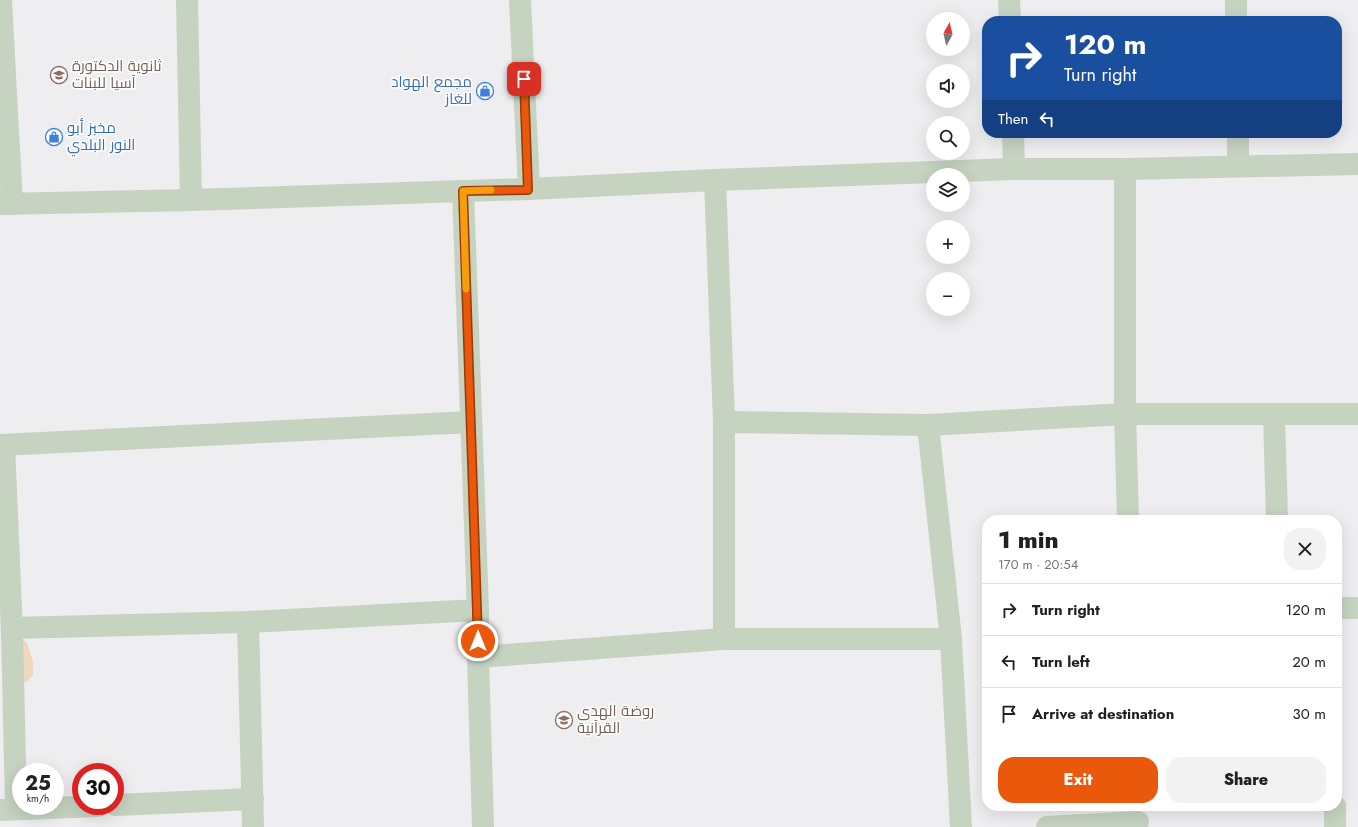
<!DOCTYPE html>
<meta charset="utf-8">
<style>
body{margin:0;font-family:Jost,Cairo,sans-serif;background:#f2f2f2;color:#202124;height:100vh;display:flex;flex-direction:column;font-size:15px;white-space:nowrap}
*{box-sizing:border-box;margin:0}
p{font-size:13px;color:#757577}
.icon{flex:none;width:22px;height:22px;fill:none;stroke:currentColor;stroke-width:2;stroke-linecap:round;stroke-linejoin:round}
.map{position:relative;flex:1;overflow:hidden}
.drawer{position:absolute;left:982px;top:515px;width:360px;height:296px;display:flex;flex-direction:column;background:#fff;border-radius:16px;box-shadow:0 4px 16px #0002}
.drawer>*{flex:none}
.banner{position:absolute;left:982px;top:16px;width:360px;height:122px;border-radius:16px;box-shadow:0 4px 16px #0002;background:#1a4fa0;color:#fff;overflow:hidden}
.needle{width:26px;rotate:8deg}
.fabs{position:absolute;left:926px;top:12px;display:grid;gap:8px}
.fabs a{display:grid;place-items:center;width:44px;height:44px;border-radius:50%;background:#fff;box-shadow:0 4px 16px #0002;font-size:20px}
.speed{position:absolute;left:12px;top:763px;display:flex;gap:8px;font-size:20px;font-weight:700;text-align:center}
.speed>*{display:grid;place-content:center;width:52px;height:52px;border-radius:50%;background:#fff;box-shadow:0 4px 16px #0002;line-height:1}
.speed small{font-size:10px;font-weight:400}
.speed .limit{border:6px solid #d22;background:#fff;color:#111}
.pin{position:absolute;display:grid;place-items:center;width:34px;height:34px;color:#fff;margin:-17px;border-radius:8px;box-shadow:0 2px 6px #0006}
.me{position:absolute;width:44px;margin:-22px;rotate:0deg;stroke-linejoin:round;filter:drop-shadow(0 0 3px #0008)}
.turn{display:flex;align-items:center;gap:14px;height:84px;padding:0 16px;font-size:18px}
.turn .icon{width:52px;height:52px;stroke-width:2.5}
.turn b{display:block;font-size:28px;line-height:34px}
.then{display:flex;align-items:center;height:38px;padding:0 16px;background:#0003;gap:8px;font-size:15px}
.round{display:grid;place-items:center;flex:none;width:42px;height:42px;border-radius:16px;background:#f2f2f2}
.headline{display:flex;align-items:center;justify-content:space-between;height:68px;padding:0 16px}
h1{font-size:24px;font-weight:800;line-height:30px}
.cta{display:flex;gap:8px;margin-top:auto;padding:8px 16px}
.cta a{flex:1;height:46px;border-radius:16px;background:#ea580c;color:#fff;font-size:16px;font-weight:800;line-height:46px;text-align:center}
.cta a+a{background:#f2f2f2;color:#202124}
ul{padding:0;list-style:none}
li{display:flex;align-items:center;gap:12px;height:52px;padding:0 16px;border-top:1px solid #e0e0e0}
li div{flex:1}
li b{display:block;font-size:15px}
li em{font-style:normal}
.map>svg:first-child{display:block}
.green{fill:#eedabb}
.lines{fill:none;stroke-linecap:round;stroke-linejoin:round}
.minor{stroke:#c6d3c1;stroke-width:22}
.route-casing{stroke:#983908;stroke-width:10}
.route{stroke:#ea580c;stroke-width:7}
.slow{stroke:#f59e0b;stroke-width:7}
.labels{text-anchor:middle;stroke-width:3;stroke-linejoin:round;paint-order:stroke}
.education-label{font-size:15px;fill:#785e54;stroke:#fff;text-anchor:start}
.shop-label{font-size:15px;fill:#366cbe;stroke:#fff;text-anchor:end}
</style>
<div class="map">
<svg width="1358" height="827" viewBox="0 0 1358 827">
<rect width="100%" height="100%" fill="#eeedf0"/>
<path class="green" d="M12,632L27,643L33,662V675L27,682L16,683Z"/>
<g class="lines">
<g class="minor">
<path d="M1,0L12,204"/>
<path d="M187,0L191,200"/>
<path d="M520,0L529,189"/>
<path d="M1009,0L1010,21"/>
<path d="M1236,0V21"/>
<path d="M1013,133L1014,169"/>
<path d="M1238,133V166"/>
<path d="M1125,169V414L1128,520"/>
<path d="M715,180L724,422V639"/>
<path d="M463,191L478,610V657L483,827"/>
<path d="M0,204L191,200L529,189L715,180L1014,169H1125L1358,164"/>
<path d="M1274,414L1277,520"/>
<path d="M724,422L928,425L1125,414H1358"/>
<path d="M928,425L951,639L961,827"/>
<path d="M0,445L471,422"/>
<path d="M4,445L12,632L16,806L18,809"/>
<path d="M1337,608H1358"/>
<path d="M248,622L253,827"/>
<path d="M12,628L248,622L478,610"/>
<path d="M478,657L724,639H951"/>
<path d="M115,805L253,799"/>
<path d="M1335,806V827"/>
<path d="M0,810L98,806"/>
<path d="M1047,827L1138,822"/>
</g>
</g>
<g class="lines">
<g class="route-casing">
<path id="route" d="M478,641L463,191L528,190L524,79"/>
</g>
<use href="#route" class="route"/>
<path class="slow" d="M466,289L463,191L491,190"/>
</g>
<defs>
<g id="school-ring" transform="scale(0.9)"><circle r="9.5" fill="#fff" stroke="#8d6e63" stroke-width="1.5"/><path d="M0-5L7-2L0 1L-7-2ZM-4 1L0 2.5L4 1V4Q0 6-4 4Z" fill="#8d6e63"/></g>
<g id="shop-ring" transform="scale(0.9)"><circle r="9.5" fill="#fff" stroke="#3f7fe0" stroke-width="1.5"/><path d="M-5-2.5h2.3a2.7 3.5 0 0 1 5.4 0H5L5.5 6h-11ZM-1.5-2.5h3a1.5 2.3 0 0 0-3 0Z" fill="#3f7fe0"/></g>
</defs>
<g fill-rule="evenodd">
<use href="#school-ring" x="59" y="75"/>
<use href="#shop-ring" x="485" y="91"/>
<use href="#shop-ring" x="54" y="137"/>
<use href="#school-ring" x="564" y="720"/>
</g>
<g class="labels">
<g class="education-label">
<text x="72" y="71">ثانوية الدكتورة<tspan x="72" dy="17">آسيا للبنات</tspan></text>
<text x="577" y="716">روضة الهدى<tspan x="577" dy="17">القرآنية</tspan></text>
</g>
<g class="shop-label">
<text x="472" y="87">مجمع الهواد<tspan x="472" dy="17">للغاز</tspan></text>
<text x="67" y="133" text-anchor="start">مخبز أبو<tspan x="67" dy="17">النور البلدي</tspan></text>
</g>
</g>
</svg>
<div class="fabs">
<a><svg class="needle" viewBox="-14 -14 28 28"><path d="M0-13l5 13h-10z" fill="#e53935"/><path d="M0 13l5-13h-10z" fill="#757577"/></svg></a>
<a><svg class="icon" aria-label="sound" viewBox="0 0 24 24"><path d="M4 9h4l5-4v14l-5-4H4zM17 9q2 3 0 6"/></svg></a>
<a><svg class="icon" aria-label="search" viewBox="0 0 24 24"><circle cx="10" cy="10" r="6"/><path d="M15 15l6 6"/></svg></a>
<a><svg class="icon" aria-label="layers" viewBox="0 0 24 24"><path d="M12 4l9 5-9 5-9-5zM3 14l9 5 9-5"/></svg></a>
<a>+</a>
<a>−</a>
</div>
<div class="speed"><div>25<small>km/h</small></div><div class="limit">30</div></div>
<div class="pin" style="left:524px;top:79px;background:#d93025"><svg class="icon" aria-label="arrive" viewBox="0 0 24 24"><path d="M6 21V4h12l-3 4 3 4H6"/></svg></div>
<svg class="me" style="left:478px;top:641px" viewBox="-20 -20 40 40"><circle r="17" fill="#ea580c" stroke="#fff" stroke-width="3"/><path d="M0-11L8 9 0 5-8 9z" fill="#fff"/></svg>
<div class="banner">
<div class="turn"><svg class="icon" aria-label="right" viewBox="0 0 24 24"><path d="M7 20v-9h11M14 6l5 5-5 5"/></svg><div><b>120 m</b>Turn right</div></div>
<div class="then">Then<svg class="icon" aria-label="left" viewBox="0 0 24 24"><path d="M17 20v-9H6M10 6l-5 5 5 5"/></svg></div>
</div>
<section class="drawer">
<div class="headline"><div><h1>1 min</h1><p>170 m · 20:54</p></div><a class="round"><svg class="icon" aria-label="close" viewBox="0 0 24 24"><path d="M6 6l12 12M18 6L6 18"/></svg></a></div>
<ul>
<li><svg class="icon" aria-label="right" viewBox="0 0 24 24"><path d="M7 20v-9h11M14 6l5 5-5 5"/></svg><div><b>Turn right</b></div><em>120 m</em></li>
<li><svg class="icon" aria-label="left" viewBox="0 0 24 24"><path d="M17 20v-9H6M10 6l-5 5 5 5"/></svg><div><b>Turn left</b></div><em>20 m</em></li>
<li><svg class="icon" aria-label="arrive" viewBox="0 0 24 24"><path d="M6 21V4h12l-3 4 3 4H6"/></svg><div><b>Arrive at destination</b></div><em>30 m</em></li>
</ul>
<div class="cta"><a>Exit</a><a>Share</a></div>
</section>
</div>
